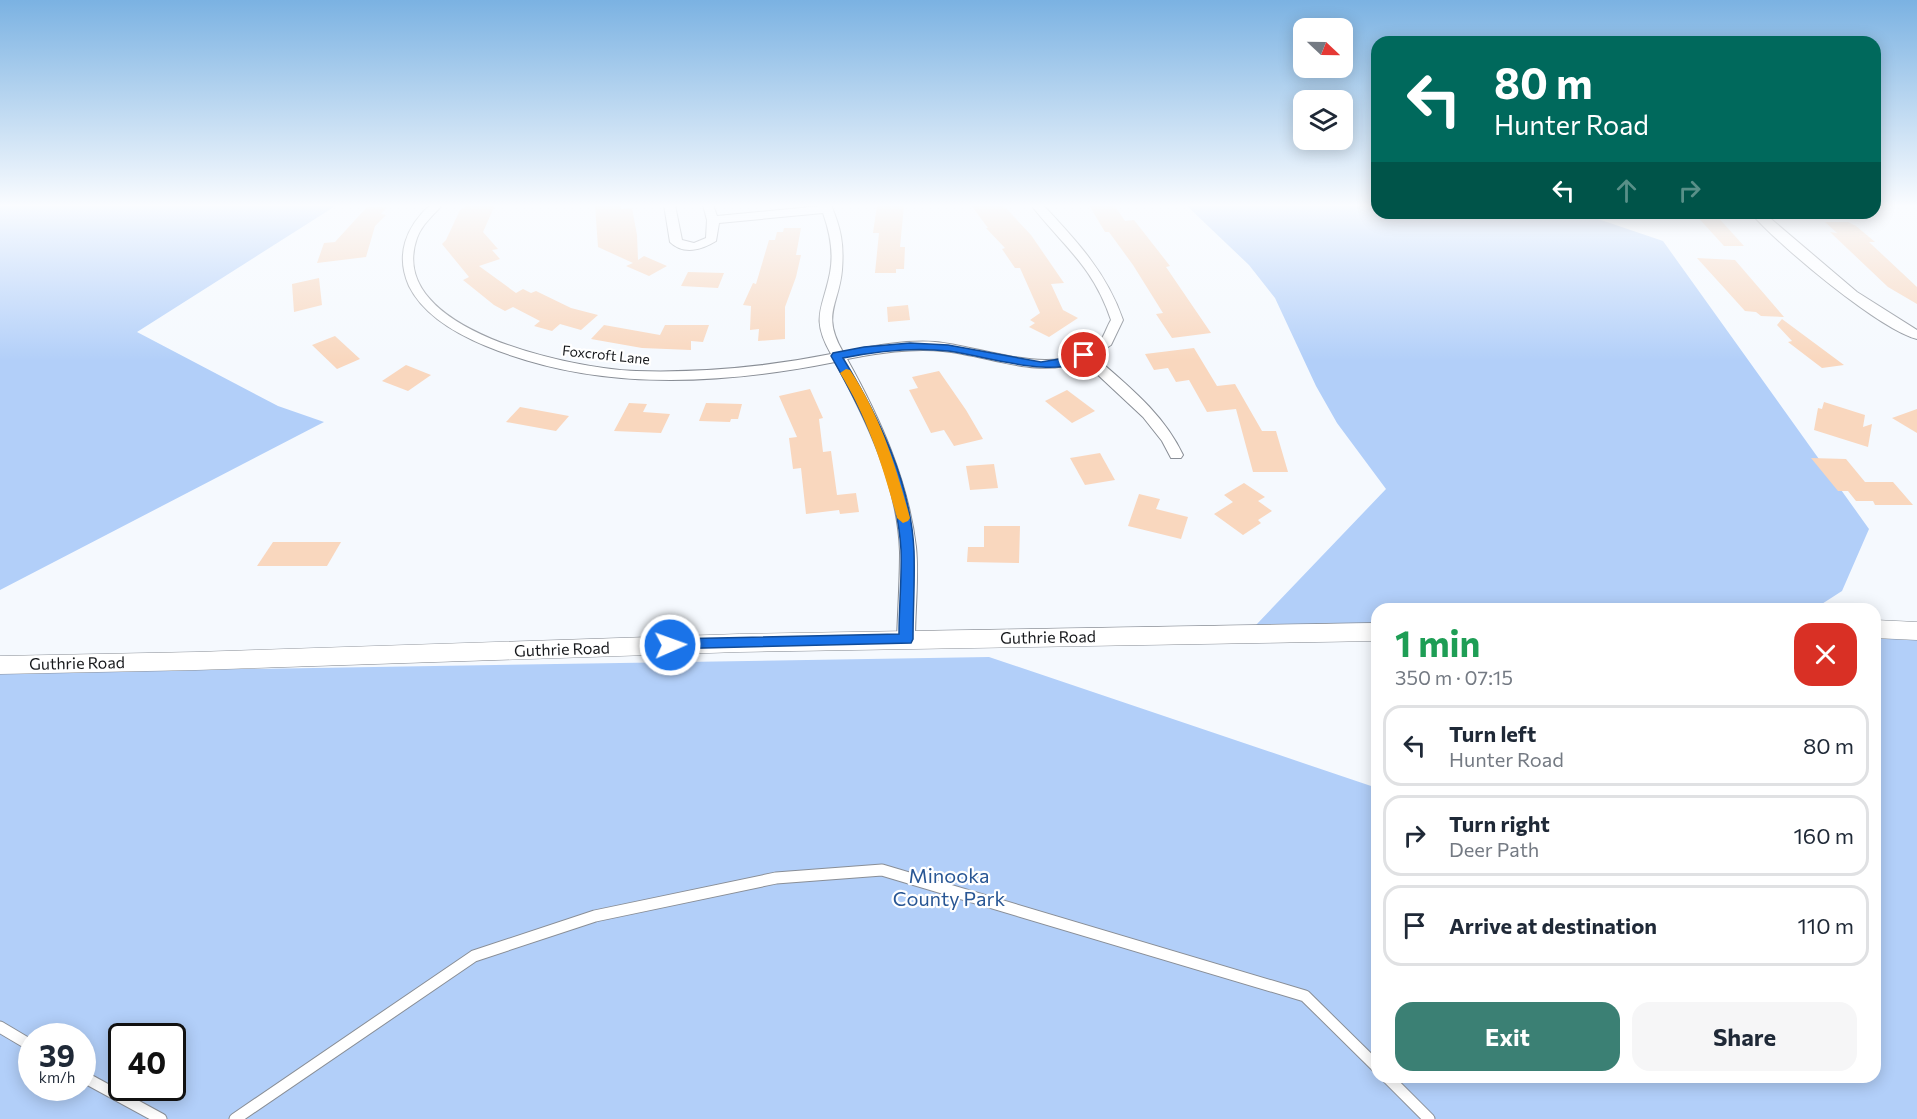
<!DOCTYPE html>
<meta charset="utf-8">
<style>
body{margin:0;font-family:Commissioner,sans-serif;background:#f6f6f7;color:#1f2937;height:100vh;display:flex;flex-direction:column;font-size:22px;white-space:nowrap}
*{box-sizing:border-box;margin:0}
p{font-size:20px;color:#747a83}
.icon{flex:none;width:33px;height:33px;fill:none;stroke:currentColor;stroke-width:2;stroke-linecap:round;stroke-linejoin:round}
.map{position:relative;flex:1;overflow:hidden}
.drawer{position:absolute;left:1371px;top:603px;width:510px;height:480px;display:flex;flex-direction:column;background:#fff;border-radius:18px;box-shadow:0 3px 15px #0003}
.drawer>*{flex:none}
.banner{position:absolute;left:1371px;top:36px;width:510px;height:183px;border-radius:18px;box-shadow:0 3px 15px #0003;background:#00695c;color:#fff;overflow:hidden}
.needle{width:39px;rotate:112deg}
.buttons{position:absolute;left:1293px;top:18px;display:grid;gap:12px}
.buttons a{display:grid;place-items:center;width:60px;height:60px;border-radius:12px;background:#fff;box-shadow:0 3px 15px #0003;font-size:30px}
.speed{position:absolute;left:18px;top:1023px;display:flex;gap:12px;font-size:30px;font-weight:700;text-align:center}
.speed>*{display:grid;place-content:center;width:78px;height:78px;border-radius:50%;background:#fff;box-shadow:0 3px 15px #0003;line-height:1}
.speed small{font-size:15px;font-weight:400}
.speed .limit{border:3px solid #111;border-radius:9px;background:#fff;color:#111}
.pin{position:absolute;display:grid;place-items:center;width:51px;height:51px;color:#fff;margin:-26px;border:3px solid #fff;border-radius:50%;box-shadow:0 2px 6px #0007}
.me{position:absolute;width:66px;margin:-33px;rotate:88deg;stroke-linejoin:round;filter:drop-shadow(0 0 4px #0008)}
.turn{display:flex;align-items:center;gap:21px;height:126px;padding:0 24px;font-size:27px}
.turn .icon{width:78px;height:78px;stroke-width:2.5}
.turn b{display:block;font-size:42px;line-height:51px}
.lanes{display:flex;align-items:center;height:57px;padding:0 24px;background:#0003;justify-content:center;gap:30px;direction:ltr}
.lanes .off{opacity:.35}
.round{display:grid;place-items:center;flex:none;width:63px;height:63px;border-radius:18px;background:#f6f6f7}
.summary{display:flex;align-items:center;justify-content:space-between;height:102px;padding:0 24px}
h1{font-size:36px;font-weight:700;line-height:45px;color:#1e9e55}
.cta{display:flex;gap:12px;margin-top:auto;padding:12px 24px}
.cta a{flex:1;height:69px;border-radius:18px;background:#3b8074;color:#fff;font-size:24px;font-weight:700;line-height:69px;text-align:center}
.cta a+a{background:#f6f6f7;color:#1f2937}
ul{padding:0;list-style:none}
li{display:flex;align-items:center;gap:18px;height:81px;margin:0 12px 9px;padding:0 12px;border:3px solid #e0e1e3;border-radius:18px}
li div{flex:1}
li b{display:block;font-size:22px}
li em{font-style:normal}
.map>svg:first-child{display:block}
.green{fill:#b2cff9;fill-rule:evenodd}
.building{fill:#f9d7be}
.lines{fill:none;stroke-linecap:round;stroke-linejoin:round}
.service-casing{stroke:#898e96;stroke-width:13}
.minor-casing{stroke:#898e96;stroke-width:2}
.tertiary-casing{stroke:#898e96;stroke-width:1}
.service{stroke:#fff;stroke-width:11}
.minor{fill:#fff;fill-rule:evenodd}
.tertiary{fill:#fff;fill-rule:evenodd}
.route{fill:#1a73e8;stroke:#114b97;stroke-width:1.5}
.slow{fill:#f59e0b}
.labels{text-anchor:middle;stroke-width:4.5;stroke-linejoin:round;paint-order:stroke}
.far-street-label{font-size:14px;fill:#16181b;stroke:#fff}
.street-label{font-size:16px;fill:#16181b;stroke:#fff}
.near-park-label{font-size:20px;fill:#285694;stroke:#fff}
</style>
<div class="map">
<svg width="1917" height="1119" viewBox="0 0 1917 1119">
<rect width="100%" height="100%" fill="#f5f9fe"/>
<g class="green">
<path d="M0,205H337L137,332L278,406L324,422L0,590Z"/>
<path d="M1186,205H1377V213H1590L1595,218L1663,241L1869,529L1842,591L1814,609H1377V623L1256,625L1386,489L1337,423L1316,386L1275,298L1249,265Z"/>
<path d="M1875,638L1917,639V1119H0V673L989,657L1377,788V1077H1875ZM32,1036H82V1088H32ZM122,1036H172V1088H122Z"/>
</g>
<g class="building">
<path d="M468,205H495L483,232L498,249L492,250L500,259L479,266L516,293L523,289L531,293L536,291L571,308L598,315L581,330L560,324L552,331L534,326L540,321L513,307L505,311L494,305L463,280L469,277L442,244L446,240L460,210Z"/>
<path d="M595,205H621V209L632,208L637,235L638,260L644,256L667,266L649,276L626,266L633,263L598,247Z"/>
<path d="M877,205H904L900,247H905L904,269H896V273H875L879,233H873Z"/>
<path d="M971,205H1003L1031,235L1064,283L1051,284L1063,310L1078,318L1049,337L1029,327L1035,323L1030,320L1040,313L1020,268H1015L1002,249L1005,248L986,228H988Z"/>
<path d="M1089,205H1114L1125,221L1134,220L1170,266L1166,267L1211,333L1172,338L1156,314L1163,313L1133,265L1109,232H1105Z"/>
<path d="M367,207H387L381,214L386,215L375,226L366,257L317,263L324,243L335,242Z"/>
<path d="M1694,213H1714L1744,246H1724Z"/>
<path d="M1825,222H1848L1856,226L1875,242H1869L1917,287V304L1888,287L1830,232L1837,233Z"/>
<path d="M784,228H801L796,255H801L796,277L785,307V339L758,341L759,329L750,330L751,306L743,305L753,283L756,284L769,240H775L777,232H783Z"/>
<path d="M1697,258L1735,260L1784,317L1761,316L1756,312L1745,311Z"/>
<path d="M688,272L724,273L718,288L681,286Z"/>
<path d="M319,278L322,305L294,312L292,284Z"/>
<path d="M908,305L910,320L888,322L887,307Z"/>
<path d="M1782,319L1844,365L1822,368L1788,342L1792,341L1777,325Z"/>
<path d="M604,325L660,335L665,325H709L703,342L691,341V350L642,348L591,339Z"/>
<path d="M335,336L360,359L337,369L312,345Z"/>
<path d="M1194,348L1217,386L1235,384L1262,431H1276L1288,472H1253L1236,409L1207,412L1189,380L1176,382L1168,368L1154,370L1145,354Z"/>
<path d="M406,365L431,375L408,391L382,381Z"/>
<path d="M939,371L966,410L983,439L954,446L944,430L931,433L909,390L918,388L912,377Z"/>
<path d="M810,389L823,418L819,419L823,452L831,451L837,495L856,493L859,512L840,514L839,510L806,514L801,468L793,469L789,438L797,437L779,396Z"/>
<path d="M1067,390L1095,411L1072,423L1045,401Z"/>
<path d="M1824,402L1865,415L1863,427L1872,424L1868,447L1814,430L1818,408L1822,409Z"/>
<path d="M629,403L647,404L643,412L670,414L661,433L614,431Z"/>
<path d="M706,403L742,404L738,419H731L730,422L699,421Z"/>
<path d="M520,407L569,416L556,431L506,422Z"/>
<path d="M1917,409V433L1892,418Z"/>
<path d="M1100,453L1115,480L1085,485L1070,458Z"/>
<path d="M1811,458L1846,459L1865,482H1893L1913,505H1875L1873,501H1856L1848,491H1838Z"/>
<path d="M994,464L998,488L970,490L966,466Z"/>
<path d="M1244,483L1265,497L1258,501L1272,511L1258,520L1261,523L1243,535L1214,514L1233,502L1224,495Z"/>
<path d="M1139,494L1160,499L1156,509L1188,517L1181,539L1128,526Z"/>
<path d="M984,526H1020L1019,563L967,562L968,547H984Z"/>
<path d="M273,542H341L327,566H257Z"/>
</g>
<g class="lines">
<g class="service-casing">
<g id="service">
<path d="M0,1027L32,1046"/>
<path d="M82,1076L161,1119"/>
<path d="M1387,1077L1429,1119"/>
<path d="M235,1119L474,956L595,916L776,878L882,870L1305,996L1377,1067"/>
</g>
</g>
<g class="minor-casing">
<g id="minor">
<path d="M430,205H442C433,216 422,224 417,238C384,331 575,369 636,371C701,373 766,367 831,354C810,317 823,309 830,273C834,252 830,233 823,213L719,223L716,241C702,250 683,255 670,242L664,205H675L682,240L694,243L706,238L707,220L703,205H713L717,216L831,205C841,229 844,243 842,270C839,305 821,314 843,352C873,346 904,340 935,342C984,346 1059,381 1100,341C1105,335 1107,326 1111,320C1093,266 1064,247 1031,205H1043C1076,240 1107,273 1123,320L1111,345L1094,356C1128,386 1163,413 1183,455L1181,458H1171L1162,441L1143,417L1083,361C1037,379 991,356 943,351C910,348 879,353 847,359C880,418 908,480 916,547C919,577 915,609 915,639L912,644L906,646L900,644L897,639C898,610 900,581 900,552C898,485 866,419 835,362C720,385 597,392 486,346C457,334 424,316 409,286C395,255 406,227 430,205Z"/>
<path d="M1751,213H1764L1857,292L1917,330V339C1880,330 1777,244 1751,213Z"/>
</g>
</g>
<g class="tertiary-casing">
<g id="tertiary">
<path d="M1875,620L1917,622V640L1875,638Z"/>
<path d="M1377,623V641L739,652L196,670L0,674V656L196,652L739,634Z"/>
</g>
</g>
<use href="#service" class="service"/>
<use href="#minor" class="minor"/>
<use href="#tertiary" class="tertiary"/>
</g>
<linearGradient id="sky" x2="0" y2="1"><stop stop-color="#7bb2e2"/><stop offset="0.57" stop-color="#fafcff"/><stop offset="1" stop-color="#fafcff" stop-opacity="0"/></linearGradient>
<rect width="1917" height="361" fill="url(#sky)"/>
<path class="route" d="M910,343L948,345L1041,362L1072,357L1084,351L1090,355C1063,383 983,355 948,351C913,347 878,351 843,358C878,416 911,482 914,551C915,580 913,610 913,639L911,643L664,649L662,645L664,641L670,639L899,634C899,606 902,578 901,550C897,481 865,415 831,356L833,353L864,347Z"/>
<path class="slow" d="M846,369L850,370C880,415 896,466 910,518L908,521L903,523L897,518C883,467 868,418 840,373Z"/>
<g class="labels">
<g class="far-street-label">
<text transform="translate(606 355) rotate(6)" y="5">Foxcroft Lane</text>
</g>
<g class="street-label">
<text transform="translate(1048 637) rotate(-1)" y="6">Guthrie Road</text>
<text transform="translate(562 649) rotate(-2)" y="6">Guthrie Road</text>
<text transform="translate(77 663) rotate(-1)" y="6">Guthrie Road</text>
</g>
<g class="near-park-label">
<text x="949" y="883">Minooka<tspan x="949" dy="23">County Park</tspan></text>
</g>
</g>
</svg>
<div class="buttons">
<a><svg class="needle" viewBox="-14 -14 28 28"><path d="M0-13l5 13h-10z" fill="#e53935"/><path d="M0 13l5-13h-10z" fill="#747a83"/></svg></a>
<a><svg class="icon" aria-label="layers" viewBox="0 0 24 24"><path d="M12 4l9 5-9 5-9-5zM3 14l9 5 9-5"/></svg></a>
</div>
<div class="speed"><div>39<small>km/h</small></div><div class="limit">40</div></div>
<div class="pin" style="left:1084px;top:355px;background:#d93025"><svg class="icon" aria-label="arrive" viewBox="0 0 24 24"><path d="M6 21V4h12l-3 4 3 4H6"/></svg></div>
<svg class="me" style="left:670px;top:645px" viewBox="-20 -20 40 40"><circle r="17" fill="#1a73e8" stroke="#fff" stroke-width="3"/><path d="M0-11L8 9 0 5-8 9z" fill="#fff"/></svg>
<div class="banner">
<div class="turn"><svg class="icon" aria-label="left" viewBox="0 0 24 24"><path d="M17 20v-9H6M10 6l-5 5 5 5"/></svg><div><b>80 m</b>Hunter Road</div></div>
<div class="lanes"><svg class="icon" aria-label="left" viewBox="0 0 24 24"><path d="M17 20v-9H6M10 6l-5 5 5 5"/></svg><svg class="icon off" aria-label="ahead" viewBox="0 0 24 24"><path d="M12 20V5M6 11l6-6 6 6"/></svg><svg class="icon off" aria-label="right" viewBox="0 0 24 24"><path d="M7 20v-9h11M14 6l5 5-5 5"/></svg></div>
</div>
<section class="drawer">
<div class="summary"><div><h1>1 min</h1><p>350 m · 07:15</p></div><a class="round" style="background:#d93025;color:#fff"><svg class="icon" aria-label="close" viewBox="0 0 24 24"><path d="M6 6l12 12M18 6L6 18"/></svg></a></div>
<ul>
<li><svg class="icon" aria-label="left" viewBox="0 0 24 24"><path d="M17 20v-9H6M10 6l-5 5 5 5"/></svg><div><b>Turn left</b><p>Hunter Road</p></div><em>80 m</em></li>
<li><svg class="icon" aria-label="right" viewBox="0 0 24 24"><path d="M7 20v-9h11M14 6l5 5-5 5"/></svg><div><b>Turn right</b><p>Deer Path</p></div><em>160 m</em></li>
<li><svg class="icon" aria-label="arrive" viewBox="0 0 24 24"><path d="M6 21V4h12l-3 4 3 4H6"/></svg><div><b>Arrive at destination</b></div><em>110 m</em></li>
</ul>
<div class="cta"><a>Exit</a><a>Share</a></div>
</section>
</div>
